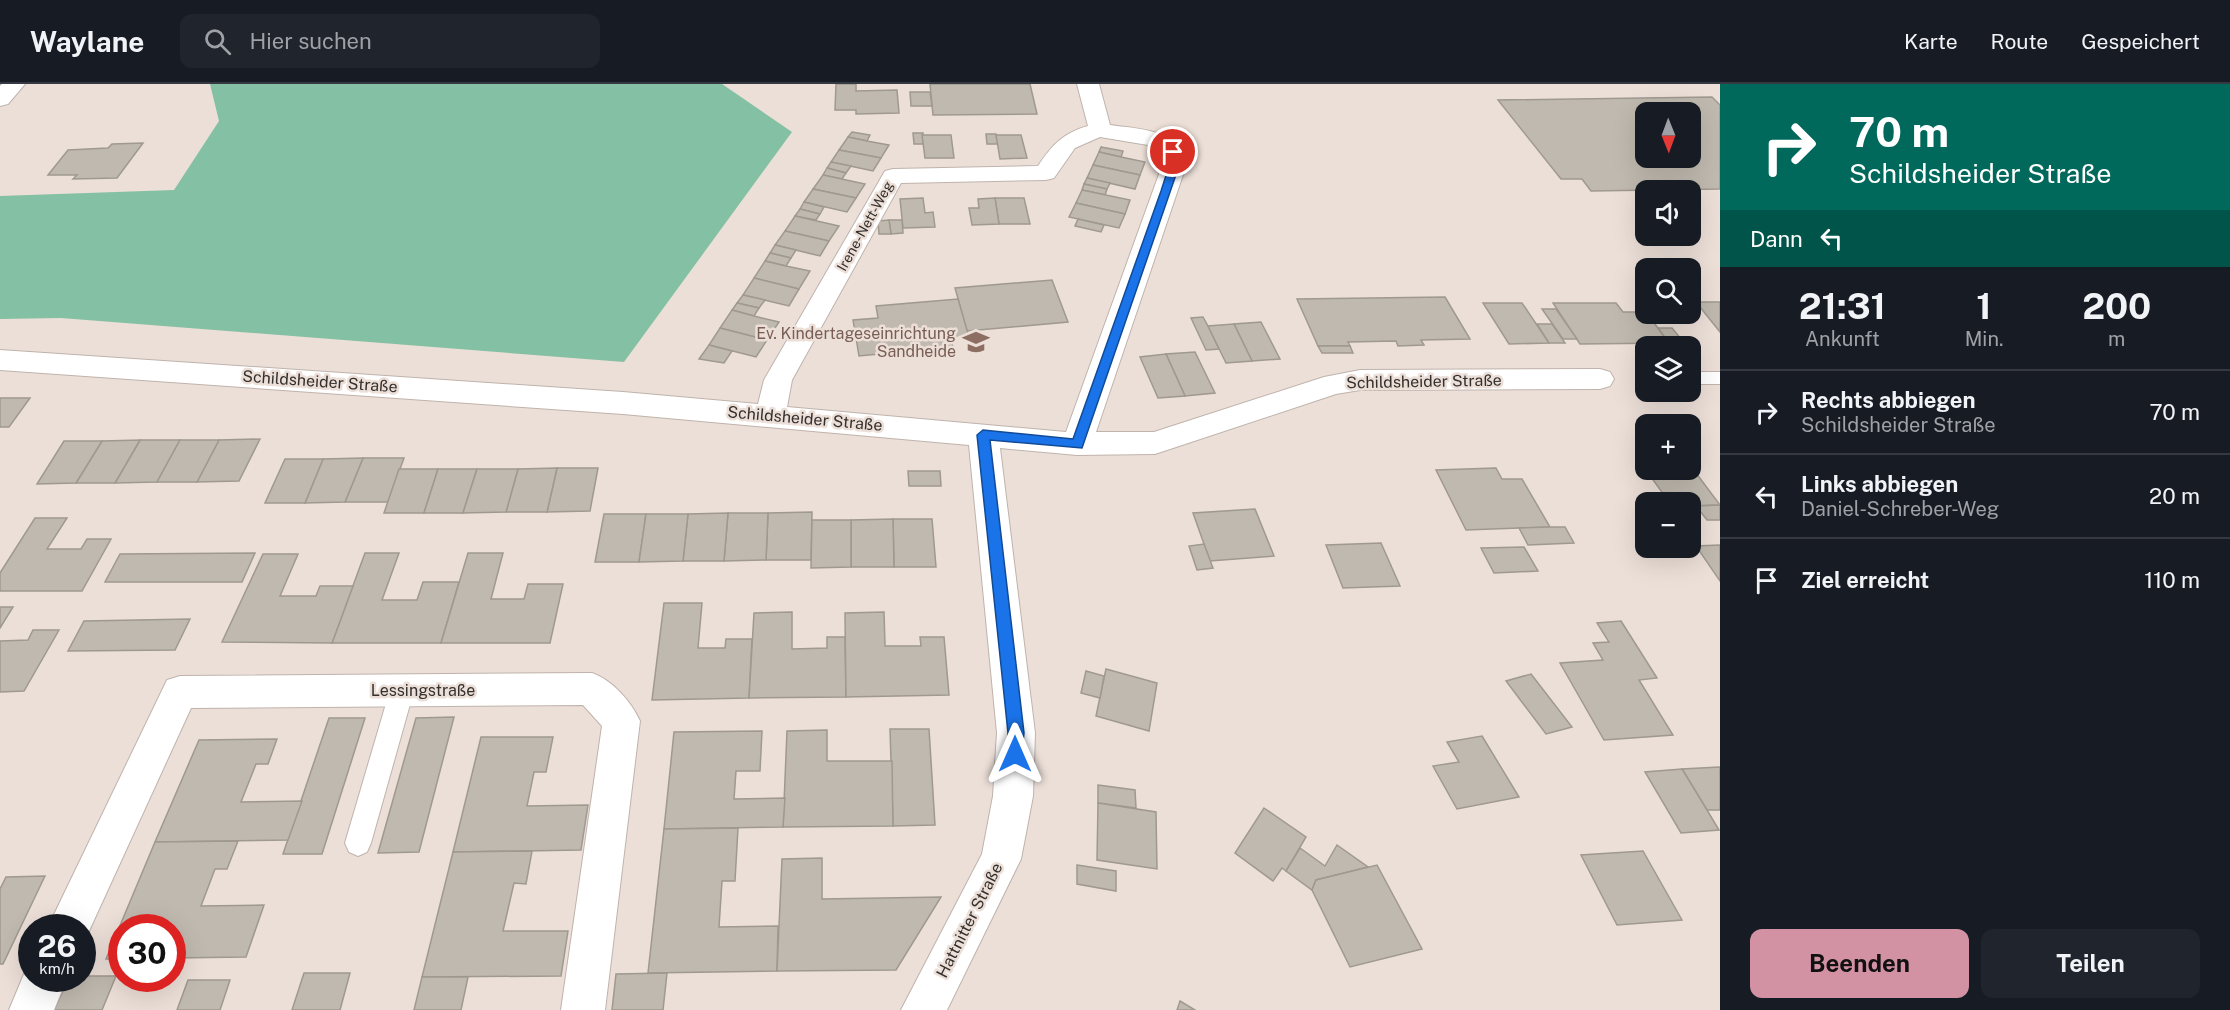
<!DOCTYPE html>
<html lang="de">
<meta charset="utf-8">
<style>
body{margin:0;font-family:"Public Sans",sans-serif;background:#20242c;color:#f1f3f6;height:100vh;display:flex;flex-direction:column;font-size:22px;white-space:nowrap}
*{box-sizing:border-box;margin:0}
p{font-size:20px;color:#9ea1a6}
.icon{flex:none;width:33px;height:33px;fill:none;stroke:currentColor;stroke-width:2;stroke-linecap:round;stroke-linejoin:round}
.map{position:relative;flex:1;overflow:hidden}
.side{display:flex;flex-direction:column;background:#171b24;width:510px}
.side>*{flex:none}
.top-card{background:#00695c;color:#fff;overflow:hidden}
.needle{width:39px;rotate:179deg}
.tools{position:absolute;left:1635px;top:18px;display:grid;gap:12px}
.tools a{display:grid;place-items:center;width:66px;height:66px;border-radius:12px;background:#171b24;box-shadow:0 6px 24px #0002;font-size:30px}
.speed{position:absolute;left:18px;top:830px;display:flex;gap:12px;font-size:30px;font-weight:700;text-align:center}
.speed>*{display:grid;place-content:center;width:78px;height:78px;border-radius:50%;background:#171b24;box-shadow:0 6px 24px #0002;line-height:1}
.speed small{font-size:15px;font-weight:400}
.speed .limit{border:9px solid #d22;background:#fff;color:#111}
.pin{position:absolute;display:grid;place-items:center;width:51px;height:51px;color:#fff;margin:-26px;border:3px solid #fff;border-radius:50%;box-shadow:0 2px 6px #0007}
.me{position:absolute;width:66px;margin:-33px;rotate:0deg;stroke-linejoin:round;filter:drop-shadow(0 0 4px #0008)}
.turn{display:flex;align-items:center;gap:21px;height:126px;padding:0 30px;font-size:27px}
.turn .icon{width:78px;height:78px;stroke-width:2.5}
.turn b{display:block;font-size:42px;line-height:51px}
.then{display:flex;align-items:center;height:57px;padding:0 30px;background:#0003;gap:12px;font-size:22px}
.eta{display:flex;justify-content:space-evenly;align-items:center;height:102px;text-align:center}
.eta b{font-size:36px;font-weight:700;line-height:42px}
.primary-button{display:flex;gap:12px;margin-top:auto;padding:12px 30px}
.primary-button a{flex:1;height:69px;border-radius:12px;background:#d391a4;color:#111;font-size:24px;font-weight:700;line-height:69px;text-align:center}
.primary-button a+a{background:#20242c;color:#f1f3f6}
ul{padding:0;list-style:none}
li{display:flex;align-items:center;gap:18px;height:84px;padding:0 30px;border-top:2px solid #363941}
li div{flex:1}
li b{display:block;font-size:22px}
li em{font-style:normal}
header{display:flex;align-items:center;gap:36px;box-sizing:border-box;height:84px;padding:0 30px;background:#171b24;border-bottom:2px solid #363941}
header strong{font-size:28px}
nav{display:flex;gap:33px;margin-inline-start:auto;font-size:21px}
.search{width:420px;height:54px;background:#20242c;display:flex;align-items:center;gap:15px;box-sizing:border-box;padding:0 21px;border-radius:12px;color:#9ea1a6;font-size:22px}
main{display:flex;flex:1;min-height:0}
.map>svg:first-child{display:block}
.forest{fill:#84c0a3}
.building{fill:#c0b9af;stroke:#9f998f;stroke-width:1.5;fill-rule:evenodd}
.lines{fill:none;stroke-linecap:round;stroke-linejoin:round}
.lane-casing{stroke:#bfb3ac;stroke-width:2}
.street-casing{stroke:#bfb3ac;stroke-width:2}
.lane{fill:#fff;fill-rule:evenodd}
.street{fill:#fff;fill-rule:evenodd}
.route{fill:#1a73e8;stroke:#114b97;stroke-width:1.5}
.labels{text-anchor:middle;stroke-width:5;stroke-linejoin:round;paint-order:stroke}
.far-street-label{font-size:14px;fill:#34302d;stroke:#ecdfd8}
.education-label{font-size:16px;fill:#785e54;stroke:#ecdfd8;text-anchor:end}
.street-label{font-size:16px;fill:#34302d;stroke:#ecdfd8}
</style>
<header>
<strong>Waylane</strong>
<div class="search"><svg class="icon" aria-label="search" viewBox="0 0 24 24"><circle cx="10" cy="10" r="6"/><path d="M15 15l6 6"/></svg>Hier suchen</div>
<nav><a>Karte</a><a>Route</a><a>Gespeichert</a></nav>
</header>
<main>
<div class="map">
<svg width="1720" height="926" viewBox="0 0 1720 926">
<rect width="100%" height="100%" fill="#ecdfd8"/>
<path class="forest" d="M210,0H722L792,48L624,278L61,234L0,235V112L174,106L219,37Z"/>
<g class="building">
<path d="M836,0H856V7L897,6L899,29L856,30V26H835Z"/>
<path d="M930,0H1030L1037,30L933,31Z"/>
<path d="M910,8H930L932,22H911Z"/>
<path d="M1712,13L1720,21V105L1591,107L1582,95H1561L1498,16ZM1646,28H1690V74H1646Z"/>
<path d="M852,48L870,51L867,57L848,53Z"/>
<path d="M913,49H923V60H914Z"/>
<path d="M986,50H996L998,60H987Z"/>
<path d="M922,51H951L954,74H925Z"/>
<path d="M996,51H1021L1027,74L1000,75Z"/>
<path d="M848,53L867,57L889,61L881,74L839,66Z"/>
<path d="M143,59L117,94L73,95L77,91H48L68,66L108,64L112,60Z"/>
<path d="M1101,63L1123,67L1121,73L1099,68Z"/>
<path d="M839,66L881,74L873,87L831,78Z"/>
<path d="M1099,68L1121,73L1145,78L1140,91L1093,81Z"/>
<path d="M831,78L851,82L846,89L827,84Z"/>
<path d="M1093,81L1140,91L1135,105L1087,94Z"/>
<path d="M827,84L846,89L842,95L823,91Z"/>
<path d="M823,91L865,100L856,114L813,105Z"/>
<path d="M1087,94L1110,99L1107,105L1084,100Z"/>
<path d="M1084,100L1107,105L1105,111L1082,106Z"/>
<path d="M813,105L856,114L847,128L804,118Z"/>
<path d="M1082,106L1130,116L1125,130L1076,119Z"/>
<path d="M923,114L925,129L933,128L935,143L903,144L900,115Z"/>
<path d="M995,114H1024L1030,140H999Z"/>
<path d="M995,114L999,140L972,141L969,124H979L978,115Z"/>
<path d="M804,118L824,123L820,130L800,125Z"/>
<path d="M1076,119L1125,130L1119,144L1069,133Z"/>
<path d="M800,125L820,130L816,136L795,132Z"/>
<path d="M795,132L839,142L829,157L785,147Z"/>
<path d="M1078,135L1104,141L1101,148L1075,142Z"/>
<path d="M889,136H902L903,149L891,150Z"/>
<path d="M889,136L891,150H879L878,137Z"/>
<path d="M785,147L829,157L820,172L775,161Z"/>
<path d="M775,161L796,166L791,174L770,169Z"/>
<path d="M770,169L791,174L786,182L765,177Z"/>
<path d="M765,177L786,182L810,187L799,205L754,194Z"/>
<path d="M754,194L799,205L789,222L743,211Z"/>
<path d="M1052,196L1068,238L967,247L955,204Z"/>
<path d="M743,211L765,216L759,224L737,219Z"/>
<path d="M1445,213L1470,255L1421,256L1424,261L1398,262L1396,257L1348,258L1350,262H1318L1297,215Z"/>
<path d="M958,215L969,253L950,254L953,263L859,272L853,236L878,234L876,222Z"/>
<path d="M1696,218H1720V248Z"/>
<path d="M737,219L759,224L754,232L732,226Z"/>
<path d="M1483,219H1522L1549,259L1509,260Z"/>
<path d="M1553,219H1616L1623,228H1646L1669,259L1580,260Z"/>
<path d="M1542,225H1556L1577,255H1563Z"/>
<path d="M732,226L754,232L779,238L767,256L720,244Z"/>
<path d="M1203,233L1208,242L1219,265L1206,266L1191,234Z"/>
<path d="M1261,238L1280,275L1252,277L1234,240Z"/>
<path d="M1234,240L1252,277L1226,279L1208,242Z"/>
<path d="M1537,240H1552L1565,259H1549Z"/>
<path d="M720,244L767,256L756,273L709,261Z"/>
<path d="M1658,244H1672L1681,255H1666Z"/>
<path d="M709,261L732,267L724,279L699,275Z"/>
<path d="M1318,262H1350L1353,269H1322Z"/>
<path d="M1195,268L1215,309L1185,312L1166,270Z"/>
<path d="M1166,270L1185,312L1158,314L1140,273Z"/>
<path d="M0,314H30L9,343H0Z"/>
<path d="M260,355L239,397L197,398L219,356Z"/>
<path d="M140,356H180L157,398L115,399Z"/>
<path d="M140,356L115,399H76L102,357Z"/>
<path d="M180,356H219L197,398H157Z"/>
<path d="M64,357H102L76,399L37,400Z"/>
<path d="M363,374H404L388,418H345Z"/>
<path d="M363,374L345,418L305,419L323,375Z"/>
<path d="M285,375H323L305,419H265Z"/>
<path d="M1690,381L1720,421L1690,422V418H1669L1646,386H1690Z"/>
<path d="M557,384H598L590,427L547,428Z"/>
<path d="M557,384L547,428H506L518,385Z"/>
<path d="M1496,384L1502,395H1522L1550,443L1466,446L1436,386Z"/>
<path d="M399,385H438L424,429H384Z"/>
<path d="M438,385H477L463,429H424Z"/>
<path d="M477,385H518L506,428L463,429Z"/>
<path d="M908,387H940L941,402H909Z"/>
<path d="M1720,421V436H1707L1696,422Z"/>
<path d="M1255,425L1274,472L1210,477L1193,429Z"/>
<path d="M812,428L811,476H766L768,429Z"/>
<path d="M728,429H768L766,476L724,477Z"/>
<path d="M728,429L724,477H683L688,430Z"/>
<path d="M604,430H646L639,478H595Z"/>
<path d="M646,430H688L683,477L639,478Z"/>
<path d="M35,434H67L47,465H81L87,455H111L82,507H0V489Z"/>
<path d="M893,435H932L936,483H894Z"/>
<path d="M893,435L894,483H851V436Z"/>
<path d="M812,436H851V483L811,484Z"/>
<path d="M1550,443H1565L1574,459L1528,461L1519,444Z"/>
<path d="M1381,459L1400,502L1343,504L1326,461Z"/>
<path d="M1204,460L1213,484L1197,486L1189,462Z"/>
<path d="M1720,461V497L1696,462Z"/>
<path d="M1524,463L1538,487L1494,489L1481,464Z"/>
<path d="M255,469L242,498H105L120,470Z"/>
<path d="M365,469H399L382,516H417L423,498H459L441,559H332Z"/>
<path d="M468,469H503L491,515H524L528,500H563L550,559H441Z"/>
<path d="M263,470H298L280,512H316L320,502H353L332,559L222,558Z"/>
<path d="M664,519H702L698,564H725L726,555H752L749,614L652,616Z"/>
<path d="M0,523H13L0,544Z"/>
<path d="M792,528V565L827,564V553H845L846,613L749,614L754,529Z"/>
<path d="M884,528L885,562H921L920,553H944L949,611L846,613L845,529Z"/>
<path d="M190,535L175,566L68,567L84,537Z"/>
<path d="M1621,537L1657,594L1639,596L1673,651L1604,656L1560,579L1603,576L1593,559L1609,558L1597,539Z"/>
<path d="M33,546H59L24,607L0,608V557L28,556Z"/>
<path d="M1106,585L1157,599L1149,647L1096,632Z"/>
<path d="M1086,587L1104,592L1100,614L1081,609Z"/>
<path d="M1531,590L1572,643L1546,650L1506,597Z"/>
<path d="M454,633L419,768L378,769L416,634Z"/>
<path d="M329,634H365L322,770H283Z"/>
<path d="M890,645H929L935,741L893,742Z"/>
<path d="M827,646V677H892L893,742L783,743L787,647Z"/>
<path d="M762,647L760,687H736L734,715L785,714L783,743L664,745L674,648Z"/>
<path d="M1482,652L1519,713L1457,725L1433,682L1459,678L1447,658Z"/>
<path d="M481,653H553L546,688H534L527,722L588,721L581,766L453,768Z"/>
<path d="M277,655L268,680H256L241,718L302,717L288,756L155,758L199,656Z"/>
<path d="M1720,683V726H1707L1682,685Z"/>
<path d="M1682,685L1707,726L1719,746L1681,749L1645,688Z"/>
<path d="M1098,701L1135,706L1136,724L1098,719Z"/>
<path d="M1098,719L1156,728L1157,785L1097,776Z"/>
<path d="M1264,724L1306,753L1286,787L1282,784L1273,797L1235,769Z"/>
<path d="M738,744L735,797H722L719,843L778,842L777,887L648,889L664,745Z"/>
<path d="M238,757L227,785H215L201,822L264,821L246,873L172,874V843H122V875H106L155,758Z"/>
<path d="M1337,761L1368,783L1316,796L1312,806L1286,787L1300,764L1325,782Z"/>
<path d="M532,767L526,800L514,799L503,847H568L561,892L422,893L453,768Z"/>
<path d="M1643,767L1682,836L1617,841L1581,771Z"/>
<path d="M822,774V815L941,813L896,886L777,887L782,775Z"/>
<path d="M1077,781L1116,787V807L1077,800Z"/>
<path d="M1377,781L1422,865L1350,883L1312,806L1316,796Z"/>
<path d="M45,792L3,880H0V805L6,793Z"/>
<path d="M304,889H350L340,926H292Z"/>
<path d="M667,889L663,926H612L616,890Z"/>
<path d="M82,892H116L102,926H54L69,894H82Z"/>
<path d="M422,893H468L461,926H414Z"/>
<path d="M188,896H230L220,926H177Z"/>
<path d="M1180,917L1195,926H1177Z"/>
</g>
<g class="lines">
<g class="lane-casing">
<g id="lane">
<rect x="1690" y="288" width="30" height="12"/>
<path d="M402,596L410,599L414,606L371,759L367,768L358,772L349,768L345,759L390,606L394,599Z"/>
</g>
</g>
<g class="street-casing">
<g id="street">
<path d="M2,0H25L8,20L0,22V2Z"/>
<path d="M1077,0H1099L1110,41C1138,45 1180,45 1187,79L1096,348H1154L1324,293L1360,286L1600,285L1610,288L1614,295L1610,302L1600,305L1360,306L1336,310L1155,370L1077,371L1000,364L1035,649L1033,712L1021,775L947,926H901L982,770L993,712L997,649L969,361L623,330L0,286V266L623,308L758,320L764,296L885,87L893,85L1038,82C1052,61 1063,49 1088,42ZM1100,53L1148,61L1162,71L1163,79L1066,348L787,323L792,296L901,99L1046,96L1054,94L1075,64Z"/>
<path d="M592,589C612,596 631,617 640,637L605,926H561L602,642L583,621L191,624L84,858L82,843H48L167,596L180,592Z"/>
<path d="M29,878H32V894H67L54,926H9Z"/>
</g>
</g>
<use href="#lane" class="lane"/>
<use href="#street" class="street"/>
</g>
<path class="route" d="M1169,66H1176L1180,79L1082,364L990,356L1024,649L1021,675L1015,678L1009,675L1007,670L1008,649L977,351L983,346L1073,355L1161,107L1170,79Z"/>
<defs>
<g id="school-bare" transform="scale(2.07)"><path d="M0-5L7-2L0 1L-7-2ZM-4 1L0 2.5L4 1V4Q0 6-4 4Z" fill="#8d6e63" stroke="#ecdfd8" stroke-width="2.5" paint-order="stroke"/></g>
</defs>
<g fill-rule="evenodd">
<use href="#school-bare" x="976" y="258"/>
</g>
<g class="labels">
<g class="far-street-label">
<text transform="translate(865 142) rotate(-61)" y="5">Irene-Nett-Weg</text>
</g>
<g class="education-label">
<text x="956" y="255">Ev. Kindertageseinrichtung<tspan x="956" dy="18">Sandheide</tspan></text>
</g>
<g class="street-label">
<text transform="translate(320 297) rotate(4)" y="6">Schildsheider Straße</text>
<text transform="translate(1424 297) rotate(-1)" y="6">Schildsheider Straße</text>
<text transform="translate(805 334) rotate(5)" y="6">Schildsheider Straße</text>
<text x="423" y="612">Lessingstraße</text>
<text transform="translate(969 836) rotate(-63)" y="6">Hattnitter Straße</text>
</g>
</g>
</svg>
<div class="tools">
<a><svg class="needle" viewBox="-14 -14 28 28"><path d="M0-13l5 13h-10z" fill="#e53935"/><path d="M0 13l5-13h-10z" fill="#9ea1a6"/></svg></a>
<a><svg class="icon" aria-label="sound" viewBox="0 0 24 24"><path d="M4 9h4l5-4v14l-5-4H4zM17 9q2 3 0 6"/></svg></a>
<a><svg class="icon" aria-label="search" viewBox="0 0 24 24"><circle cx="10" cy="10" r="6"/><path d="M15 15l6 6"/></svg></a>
<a><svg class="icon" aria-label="layers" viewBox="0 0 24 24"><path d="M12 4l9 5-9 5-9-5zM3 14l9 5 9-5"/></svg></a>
<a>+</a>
<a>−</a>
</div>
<div class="speed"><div>26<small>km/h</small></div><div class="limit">30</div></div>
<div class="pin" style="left:1173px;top:68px;background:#d93025"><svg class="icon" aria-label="arrive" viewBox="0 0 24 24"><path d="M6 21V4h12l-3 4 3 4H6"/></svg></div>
<svg class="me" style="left:1015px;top:670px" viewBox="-20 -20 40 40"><path d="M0-17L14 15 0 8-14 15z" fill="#1a73e8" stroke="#fff" stroke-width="4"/></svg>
</div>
<section class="side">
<div class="top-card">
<div class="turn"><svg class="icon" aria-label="right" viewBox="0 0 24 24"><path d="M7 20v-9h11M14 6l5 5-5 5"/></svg><div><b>70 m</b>Schildsheider Straße</div></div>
<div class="then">Dann<svg class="icon" aria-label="left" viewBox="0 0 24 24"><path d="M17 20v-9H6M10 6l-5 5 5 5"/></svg></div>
</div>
<div class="eta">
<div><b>21:31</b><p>Ankunft</p></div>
<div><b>1</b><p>Min.</p></div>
<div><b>200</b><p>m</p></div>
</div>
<ul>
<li><svg class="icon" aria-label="right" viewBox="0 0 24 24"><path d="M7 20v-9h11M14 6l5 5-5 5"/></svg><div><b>Rechts abbiegen</b><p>Schildsheider Straße</p></div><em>70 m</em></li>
<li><svg class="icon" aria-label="left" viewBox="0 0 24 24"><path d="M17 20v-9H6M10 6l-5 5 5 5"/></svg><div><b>Links abbiegen</b><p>Daniel-Schreber-Weg</p></div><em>20 m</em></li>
<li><svg class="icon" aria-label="arrive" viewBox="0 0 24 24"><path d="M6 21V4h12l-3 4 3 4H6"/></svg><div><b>Ziel erreicht</b></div><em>110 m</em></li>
</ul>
<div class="primary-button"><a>Beenden</a><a>Teilen</a></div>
</section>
</main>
